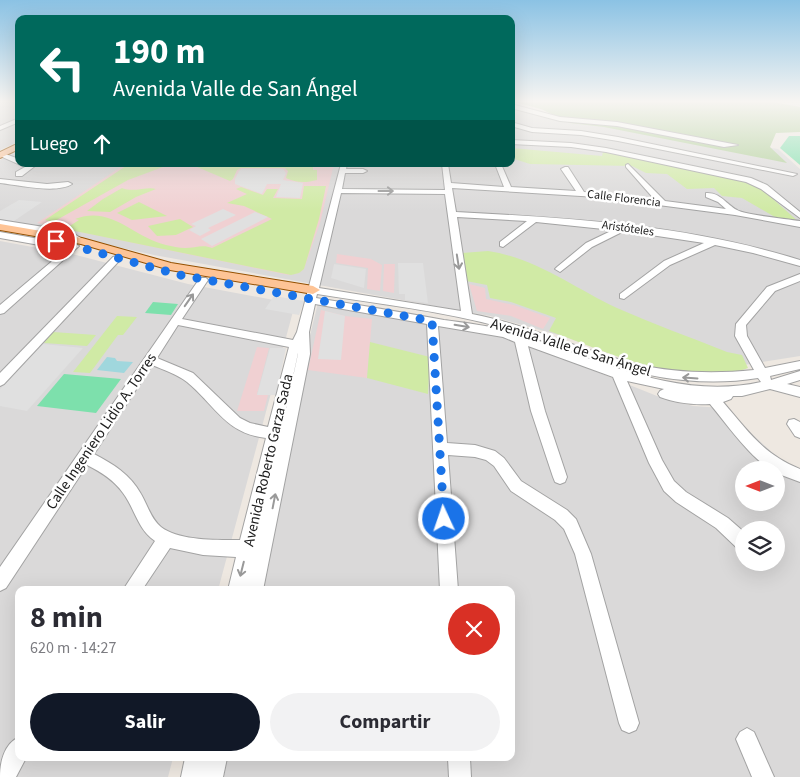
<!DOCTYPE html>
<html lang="es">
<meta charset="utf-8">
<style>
body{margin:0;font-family:"Source Sans 3",sans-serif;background:#f2f2f3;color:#2b2b33;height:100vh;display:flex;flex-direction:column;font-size:19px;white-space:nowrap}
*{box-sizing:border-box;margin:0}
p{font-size:16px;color:#7c7c81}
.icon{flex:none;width:28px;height:28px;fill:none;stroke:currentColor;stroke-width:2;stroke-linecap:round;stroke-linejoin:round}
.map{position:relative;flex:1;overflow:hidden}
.details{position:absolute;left:15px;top:586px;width:500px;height:175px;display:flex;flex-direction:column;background:#fff;border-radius:10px;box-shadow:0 5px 20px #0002}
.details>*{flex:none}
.banner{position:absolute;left:15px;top:15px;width:500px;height:152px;border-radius:10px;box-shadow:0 5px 20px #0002;background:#00695c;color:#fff;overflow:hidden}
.needle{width:32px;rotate:270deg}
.controls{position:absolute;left:735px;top:461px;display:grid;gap:10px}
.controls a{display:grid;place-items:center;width:50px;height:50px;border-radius:50%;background:#fff;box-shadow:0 5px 20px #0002;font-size:25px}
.pin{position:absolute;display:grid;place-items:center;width:42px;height:42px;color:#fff;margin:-21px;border:2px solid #fff;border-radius:50%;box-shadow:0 1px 5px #0007}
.me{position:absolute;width:55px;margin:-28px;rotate:357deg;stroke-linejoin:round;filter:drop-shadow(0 0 4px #0008)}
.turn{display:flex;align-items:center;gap:18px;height:105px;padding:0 15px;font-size:22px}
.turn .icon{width:65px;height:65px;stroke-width:2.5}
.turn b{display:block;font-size:35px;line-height:42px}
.then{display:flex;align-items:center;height:48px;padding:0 15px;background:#0003;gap:10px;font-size:19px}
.round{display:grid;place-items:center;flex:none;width:52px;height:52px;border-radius:26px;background:#f2f2f3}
.summary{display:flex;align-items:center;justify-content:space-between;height:85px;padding:0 15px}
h1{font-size:30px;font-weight:700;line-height:38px}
.primary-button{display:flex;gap:10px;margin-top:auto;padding:10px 15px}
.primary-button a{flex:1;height:58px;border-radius:30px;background:#111827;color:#fff;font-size:20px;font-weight:700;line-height:58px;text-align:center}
.primary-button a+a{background:#f2f2f3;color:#2b2b33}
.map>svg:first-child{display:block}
.residential{fill:#dad9d9;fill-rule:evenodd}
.commercial{fill:#f0d0d2}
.grass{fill:#d0eaa5}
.forest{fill:#adce95}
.pitch{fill:#7de0ac}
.parking{fill:#e0e0e0}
.water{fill:#a0d7dd}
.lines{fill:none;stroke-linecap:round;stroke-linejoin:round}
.minor-casing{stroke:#a3a3a3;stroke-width:2}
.major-casing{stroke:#945000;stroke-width:2}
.minor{fill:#fff;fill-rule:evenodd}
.major{fill:#fec496;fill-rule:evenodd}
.oneway{stroke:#999}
.route{stroke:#1a73e8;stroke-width:9;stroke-dasharray:0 16.2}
.labels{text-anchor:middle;stroke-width:5;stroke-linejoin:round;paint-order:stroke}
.far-street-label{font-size:12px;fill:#1c1c1c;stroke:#fff}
.street-label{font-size:15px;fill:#1c1c1c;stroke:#fff}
</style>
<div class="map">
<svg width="800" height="777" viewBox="0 0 800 777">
<rect width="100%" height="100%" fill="#eee8e1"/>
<g class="residential">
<path d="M0,102H19V141L0,150Z"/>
<path d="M511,104L545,113L778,149L800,169V356L706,371L656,362L490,316L154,255L0,221V160L19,151V164H511Z"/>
<path d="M0,241L76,255L188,284L295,304L218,590H19V758H173L168,777H0Z"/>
<path d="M318,303L505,335L657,396L693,406L723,408L786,465L800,473V777H201L206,758H511V590H247ZM744,470H776V502H744ZM744,530H776V562H744Z"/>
</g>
<g class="commercial">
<path d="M125,164H334L320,223L304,269L299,273L288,275L37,223Z"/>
<path d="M337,254L371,259L382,265L380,291L367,289L368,268L336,263Z"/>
<path d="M384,264H395L394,293L383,291Z"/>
<path d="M469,284L485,288L486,299L514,305L550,318L543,329L511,316L477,311Z"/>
<path d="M321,310L345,316L372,319L367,378L308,370Z"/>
<path d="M257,347L269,348L257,394L268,395L264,411H237Z"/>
</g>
<g class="grass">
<path d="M511,148L602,156L603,152L618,154L755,183L800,223L780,220L742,198L722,196L714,188L687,189L667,174L646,173L632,166L530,164L511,158Z"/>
<path d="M129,164H171L128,180L53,222L45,220Z"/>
<path d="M190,164H318L313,167V170H317V180C306,183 296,183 286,178L288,171L285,168H241L237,170L233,179L230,181Z"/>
<path d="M304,186H326L319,219L304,269L299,273L291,275L65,229L79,220L75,219C112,205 132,237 166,245C172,246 179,248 185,248C195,248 203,244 212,248L272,219L244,206L227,203L247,194L236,189L241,187L263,195L267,189H278L273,198L302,199Z"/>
<path d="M122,188C134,193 147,186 156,189L136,197L110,212L87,211L103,199Z"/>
<path d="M139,202L167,216L132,220L117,213Z"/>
<path d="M180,219L193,227L176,235L157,236L148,226Z"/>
<path d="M488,251C536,258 574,288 617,308C653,324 690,337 727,352L742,355L748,368C739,371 728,375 719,375C661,378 602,350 549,331L556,318L511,302L490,298L487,285L466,281L462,253Z"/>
<path d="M117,316L137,317L123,335H118L90,373L73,372Z"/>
<path d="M53,332L96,335L87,346L44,343Z"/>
<path d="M370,342L430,357L428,394L367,378Z"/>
</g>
<path class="forest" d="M515,102H773L800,107V132L776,133L770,147L787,163L604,127L570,123L541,109Z"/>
<g class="pitch">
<path d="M789,136H800V165L780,148Z"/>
<path d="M153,302L178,304L171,315L145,313Z"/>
<path d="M64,374L121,379L96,413L37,406Z"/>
</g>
<g class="parking">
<path d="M242,169H283L286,173L283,180L303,183L300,198L276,197L281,184H267L262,194L235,184V179L239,171Z"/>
<path d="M19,200L42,202L14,221L0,219V211Z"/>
<path d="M223,209L236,215L208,228L211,230L200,236L189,230L196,226L191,224Z"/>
<path d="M255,212L268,217L212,246L201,239Z"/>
<path d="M398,263H423L428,303L405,300V294H399Z"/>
<path d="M334,264L366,269L364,288L331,278Z"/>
<path d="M274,296L304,301L299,315L265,309Z"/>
<path d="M325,311L345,316L341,360L318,359Z"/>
<path d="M43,344L83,348L27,411L0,406V389Z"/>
<path d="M270,348H286L276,395H257Z"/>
</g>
<path class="water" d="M107,357L115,358L117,361L133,362L124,373L97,370Z"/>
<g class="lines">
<g class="minor-casing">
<g id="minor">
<path d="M511,104L560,117L617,122L738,145L724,147L617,126L560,121L511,108Z"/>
<path d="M19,118V122L0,130V126Z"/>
<path d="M511,122L532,128L581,131L618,137L797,174L793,176L618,141L581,135L532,132L511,126Z"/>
<path d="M511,140L571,143L606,148L751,178L767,185L800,212V218L761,189L746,182L606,152L571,147L511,144Z"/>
<path d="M0,152L19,159V164H30L35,166L22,176H16V172L25,167L0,156Z"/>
<path d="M341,164H347L346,169H363L367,171L363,173H345L342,189L445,190L442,164H448L451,183L504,187L495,164H501L511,187L576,191L561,169L565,167H568L584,192L655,200L626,167V165L628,164L665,201L726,209L718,202L706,197V193C720,192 726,204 737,210C745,215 788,219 800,221V227L735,215L597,197L452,188L456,212C571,218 689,225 800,260V266L753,253L715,245L670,265L624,299L620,298V294L664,261L704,243L624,231L592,247L560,272L555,269L557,267L586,243L613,230L536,222L503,247L500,246V242L527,221L457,217L472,314C529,325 580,350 636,364C675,373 714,374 754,370L735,336L736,324L767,287L800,274V281L775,291L746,325L747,336L765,368L800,361V369L770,376L771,380L800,371V380L787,384L800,387V397L770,389L742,396H733L731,399L723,402C748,431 763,454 800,469V482L776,473V470C759,470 722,418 710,404C693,405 676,403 660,397L658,394L660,391L664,389L627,381L662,460L674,481L686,492L728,518L744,532L743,550L737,548L716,528L676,502L664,491L649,463L613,377L528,346L545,411L567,477L565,482L560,484L555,482L553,477L531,411L515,342L503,337L438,326L447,443L475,445L495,451L504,458L521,481L567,510L576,519L591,554L639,723L636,730L629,733L622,730L619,723L575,554L564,529L555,520L511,491L494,466L486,460L475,457L448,455L458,590H440L427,324L315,304L309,332L310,354L263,590H228L236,557L203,555L170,548L142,590H123L155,541C138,530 135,509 123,493C114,480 101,472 87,465L6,588L0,591V567L200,278H206L208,280L182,319L293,340L297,332ZM341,193L445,194L461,311L319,288ZM317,294C380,304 444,311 504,328C540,338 573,353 608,364C656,380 709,386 758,378L761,382C672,402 590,354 507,331C487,325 465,323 444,320C401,312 359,305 316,298ZM178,325L289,347L268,427L250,423L240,418L193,373L157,358ZM298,353V354L281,433V432ZM152,365C164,370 177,374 187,382C215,405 226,434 266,438L240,540C218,540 179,541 161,527C151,519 147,504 141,494C130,474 113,464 94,454Z"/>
<path d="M0,179L47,184L68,182L72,184C57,194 18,185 0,183Z"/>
<path d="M0,220L69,231L86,241L82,244L67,236L0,226Z"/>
<path d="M0,232L45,240L69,241L79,246L4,313L0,314V305L69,247L45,246L0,238Z"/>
<path d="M116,256L119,257V261L4,384L0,386V373L113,257Z"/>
<path d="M794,419L800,422V438L795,436L787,424L789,420Z"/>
<path d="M747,728L754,732L774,777H752L736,739L740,732Z"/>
<path d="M19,737V758H26L16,777H0C0,762 4,744 19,737Z"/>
<path d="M185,758H227L223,777H181Z"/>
<path d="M448,758H470L471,777H449Z"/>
</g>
</g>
<g class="major-casing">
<g id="major">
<path d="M19,143V149L0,158V152Z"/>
<path d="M0,224L82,238L171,263L313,286L320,290L313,294L170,270L81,244L0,230Z"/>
</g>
</g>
<use href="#minor" class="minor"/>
<use href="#major" class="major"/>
</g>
<defs><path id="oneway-shaft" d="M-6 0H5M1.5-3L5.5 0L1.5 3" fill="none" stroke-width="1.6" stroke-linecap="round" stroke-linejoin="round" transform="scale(1.25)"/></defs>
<g class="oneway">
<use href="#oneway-shaft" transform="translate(386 191)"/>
<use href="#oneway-shaft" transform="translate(458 262) rotate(81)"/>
<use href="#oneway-shaft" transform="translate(189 300) rotate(-55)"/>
<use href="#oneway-shaft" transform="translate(462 326) rotate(9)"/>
<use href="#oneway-shaft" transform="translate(690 378) rotate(-176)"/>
<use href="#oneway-shaft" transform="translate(274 501) rotate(-79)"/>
<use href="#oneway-shaft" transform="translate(242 569) rotate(104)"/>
</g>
<linearGradient id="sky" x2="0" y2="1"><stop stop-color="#8bc2e4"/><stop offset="0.48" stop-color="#f7f5f2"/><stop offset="1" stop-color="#f7f5f2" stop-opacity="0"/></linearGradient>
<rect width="800" height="211" fill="url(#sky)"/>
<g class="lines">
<path class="route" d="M56,241L180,275L432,321L444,519"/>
</g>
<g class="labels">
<g class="far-street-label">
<text transform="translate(624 198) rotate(7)" y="4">Calle Florencia</text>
<text transform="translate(628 228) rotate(8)" y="4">Aristóteles</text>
</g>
<g class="street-label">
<text transform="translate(571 347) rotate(17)" y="5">Avenida Valle de San Ángel</text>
<text transform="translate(101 431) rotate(-56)" y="5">Calle Ingeniero Lidio A. Torres</text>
<text transform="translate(268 460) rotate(-77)" y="5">Avenida Roberto Garza Sada</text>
</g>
</g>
</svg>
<div class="controls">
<a><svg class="needle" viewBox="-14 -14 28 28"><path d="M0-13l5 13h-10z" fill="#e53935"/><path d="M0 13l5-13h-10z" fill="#7c7c81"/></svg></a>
<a><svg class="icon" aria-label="layers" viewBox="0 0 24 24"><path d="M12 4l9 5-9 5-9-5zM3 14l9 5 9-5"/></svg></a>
</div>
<div class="pin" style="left:56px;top:241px;background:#d93025"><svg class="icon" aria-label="arrive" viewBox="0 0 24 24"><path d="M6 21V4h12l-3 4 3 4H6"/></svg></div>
<svg class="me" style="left:444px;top:519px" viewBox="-20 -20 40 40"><circle r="17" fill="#1a73e8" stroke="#fff" stroke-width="3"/><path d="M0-11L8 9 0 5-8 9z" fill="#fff"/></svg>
<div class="banner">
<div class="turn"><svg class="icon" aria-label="left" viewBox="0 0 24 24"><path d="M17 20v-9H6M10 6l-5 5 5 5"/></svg><div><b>190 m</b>Avenida Valle de San Ángel</div></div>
<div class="then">Luego<svg class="icon" aria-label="ahead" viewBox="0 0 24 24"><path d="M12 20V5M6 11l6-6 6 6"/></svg></div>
</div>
<section class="details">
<div class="summary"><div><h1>8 min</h1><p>620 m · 14:27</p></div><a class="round" style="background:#d93025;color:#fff"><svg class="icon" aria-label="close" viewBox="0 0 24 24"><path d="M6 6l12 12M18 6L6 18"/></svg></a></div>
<div class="primary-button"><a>Salir</a><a>Compartir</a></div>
</section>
</div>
